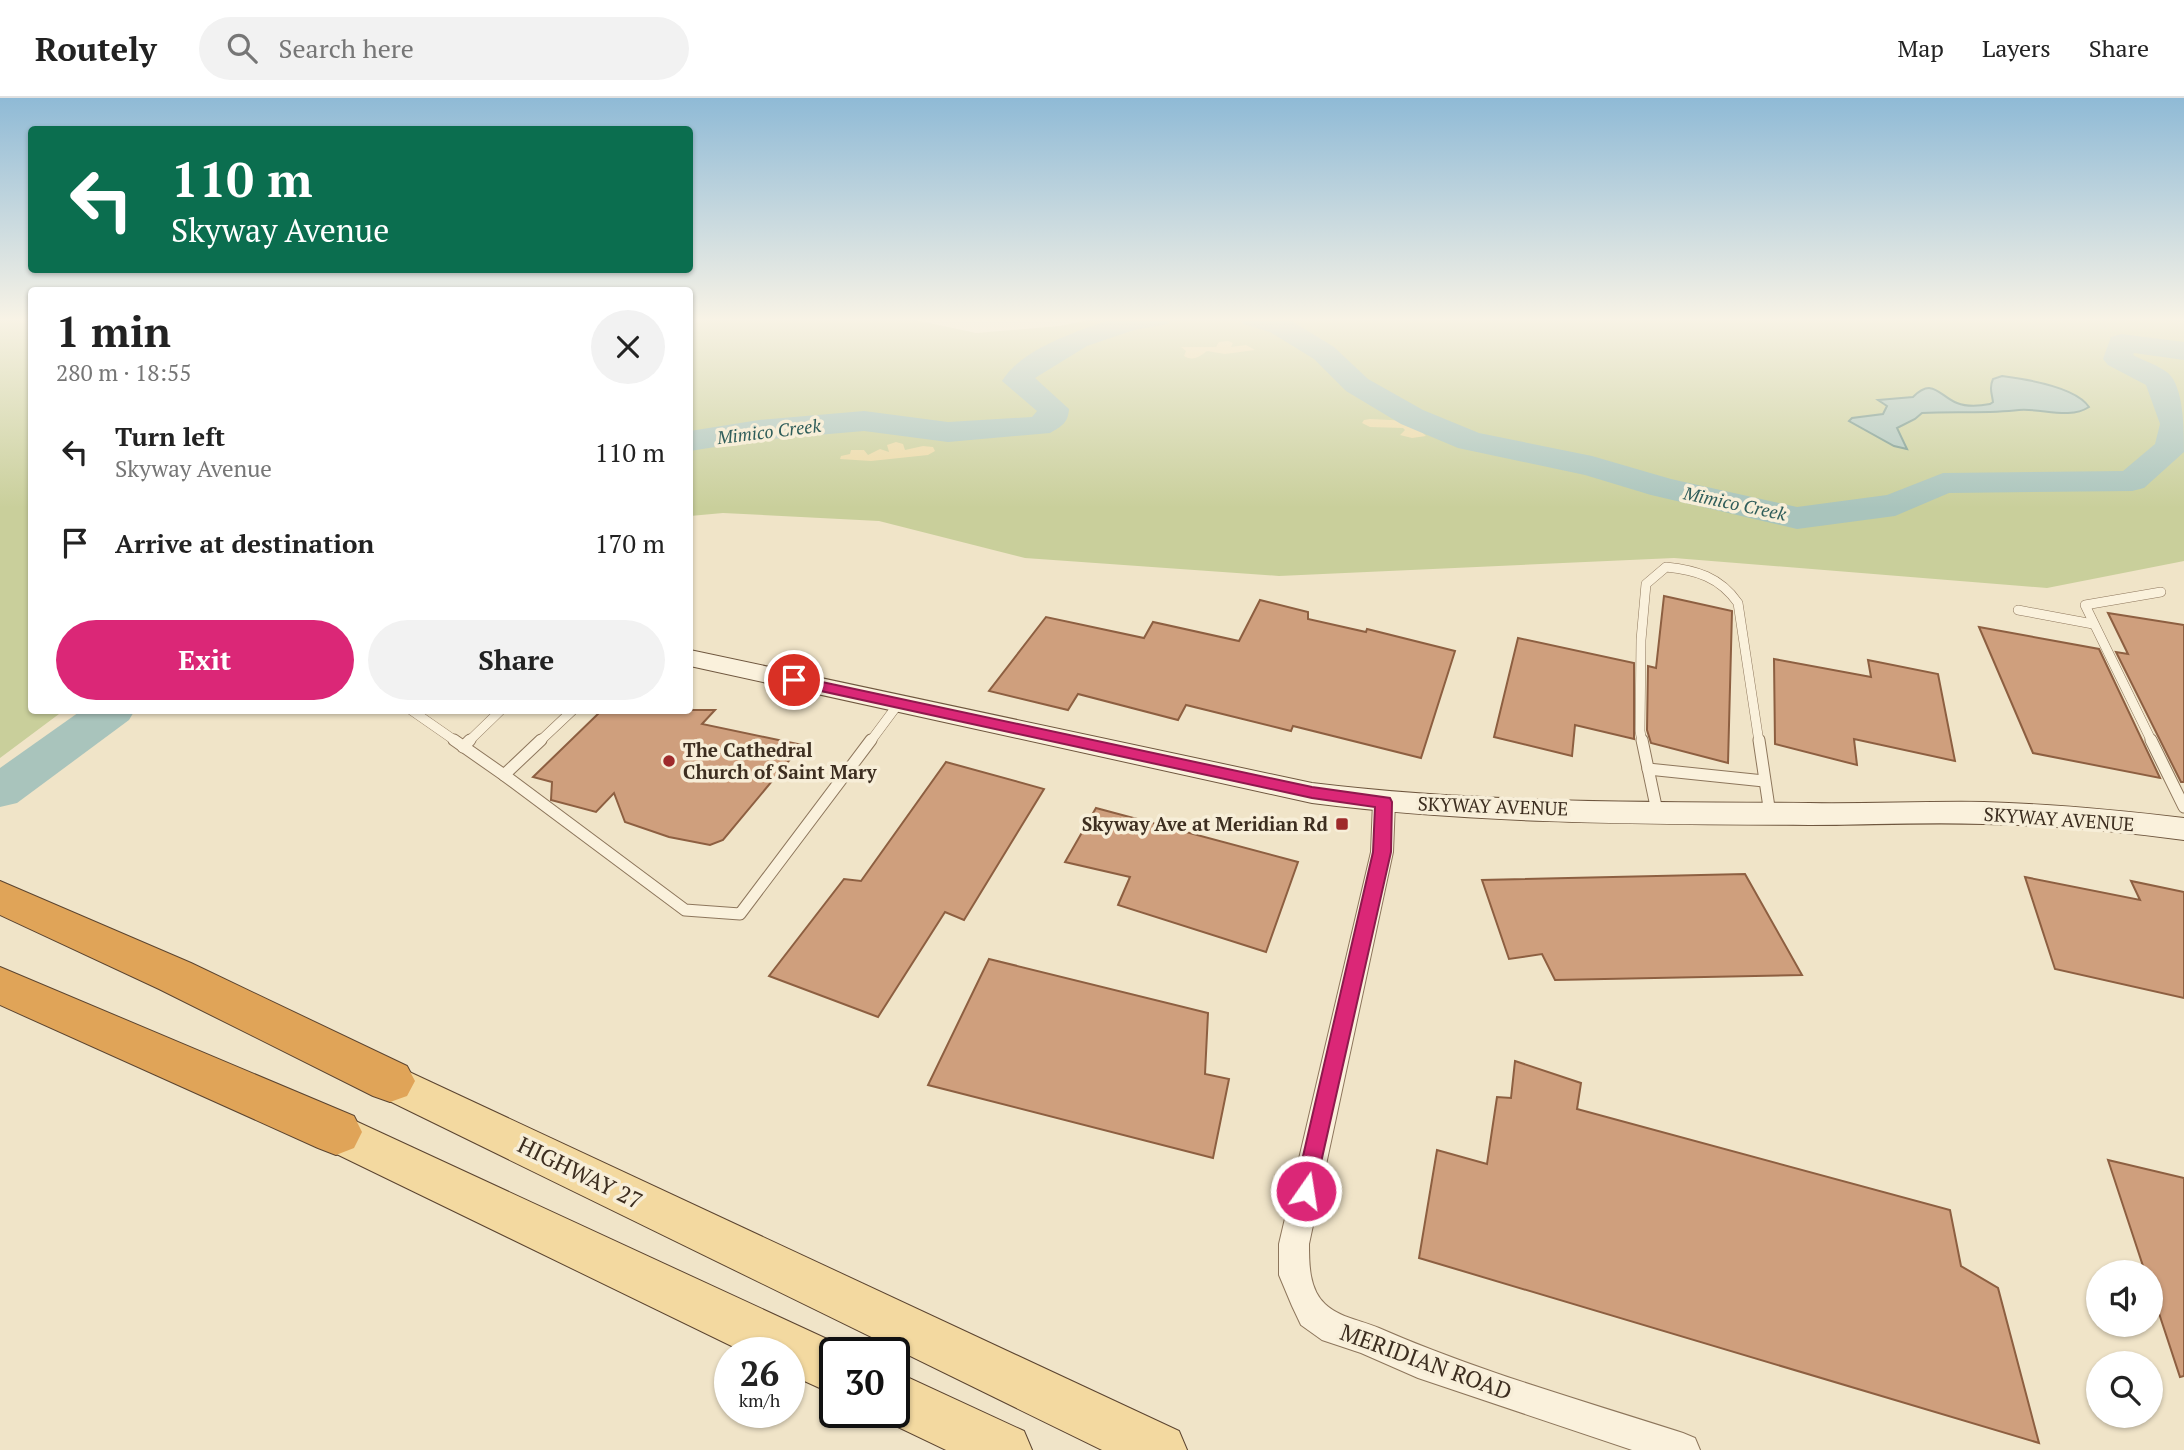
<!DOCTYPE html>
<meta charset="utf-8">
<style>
body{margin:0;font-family:"PT Serif",serif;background:#f2f2f2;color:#222;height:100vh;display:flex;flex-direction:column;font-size:26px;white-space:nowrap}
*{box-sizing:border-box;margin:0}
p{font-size:23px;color:#767676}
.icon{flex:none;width:38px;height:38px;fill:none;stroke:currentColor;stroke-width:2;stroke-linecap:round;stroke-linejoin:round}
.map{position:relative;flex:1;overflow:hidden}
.panel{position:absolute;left:28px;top:189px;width:665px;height:427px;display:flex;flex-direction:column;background:#fff;border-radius:7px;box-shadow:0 2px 5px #0004}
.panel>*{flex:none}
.guide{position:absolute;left:28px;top:28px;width:665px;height:147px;border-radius:7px;box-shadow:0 2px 5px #0004;background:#0b6e4f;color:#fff;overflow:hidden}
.tools{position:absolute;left:2086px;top:1162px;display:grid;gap:14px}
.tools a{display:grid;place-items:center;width:77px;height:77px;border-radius:50%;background:#fff;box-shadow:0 2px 5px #0004;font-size:35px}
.speed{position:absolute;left:714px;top:1239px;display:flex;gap:14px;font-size:35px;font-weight:700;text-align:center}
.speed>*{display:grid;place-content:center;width:91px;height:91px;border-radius:50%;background:#fff;box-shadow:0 2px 5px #0004;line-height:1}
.speed small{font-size:18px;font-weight:400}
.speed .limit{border:4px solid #111;border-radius:10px;background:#fff;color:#111}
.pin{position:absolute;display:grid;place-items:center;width:60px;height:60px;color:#fff;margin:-30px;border:4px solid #fff;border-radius:50%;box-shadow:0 2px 7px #0007}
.me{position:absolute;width:77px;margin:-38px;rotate:13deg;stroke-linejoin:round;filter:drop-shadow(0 0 5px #0008)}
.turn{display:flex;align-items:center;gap:24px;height:147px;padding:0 28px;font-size:32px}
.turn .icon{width:91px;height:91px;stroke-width:2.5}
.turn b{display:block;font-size:49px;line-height:60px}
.round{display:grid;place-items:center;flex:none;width:74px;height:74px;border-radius:37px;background:#f2f2f2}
.overview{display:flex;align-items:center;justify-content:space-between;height:119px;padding:0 28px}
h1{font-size:42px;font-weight:800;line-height:52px}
.button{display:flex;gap:14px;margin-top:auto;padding:14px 28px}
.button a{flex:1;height:80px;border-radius:42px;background:#db2777;color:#fff;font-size:28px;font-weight:800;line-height:80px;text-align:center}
.button a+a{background:#f2f2f2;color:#222}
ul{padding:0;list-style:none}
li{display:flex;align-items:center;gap:21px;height:91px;padding:0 28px}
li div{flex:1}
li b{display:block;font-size:26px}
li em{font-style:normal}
header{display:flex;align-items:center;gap:42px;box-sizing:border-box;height:98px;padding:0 35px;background:#fff;border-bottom:2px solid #e0e0e0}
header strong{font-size:33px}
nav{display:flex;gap:38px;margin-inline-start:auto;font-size:24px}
.search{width:490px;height:63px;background:#f2f2f2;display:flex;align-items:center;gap:18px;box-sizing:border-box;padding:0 24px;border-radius:38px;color:#767676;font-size:26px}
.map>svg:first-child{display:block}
.green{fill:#c9cf9b}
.sand{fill:#ecd9a5}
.water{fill:#a9c4bc;stroke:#6f938a;stroke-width:2}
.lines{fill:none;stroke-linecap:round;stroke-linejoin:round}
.river{fill:#a9c4bc;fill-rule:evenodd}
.building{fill:#cf9f7d;stroke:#8d5f41;stroke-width:2}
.lane-far1-casing{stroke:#8d765c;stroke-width:10}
.lane-casing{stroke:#8d765c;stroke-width:13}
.street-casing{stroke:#8d765c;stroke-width:2}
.secondary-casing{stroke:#6f573f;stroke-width:2}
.primary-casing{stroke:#5b4430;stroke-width:2}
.highway-casing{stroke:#5b4430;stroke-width:2}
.lane-far1{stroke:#faf1dc;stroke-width:9}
.lane{stroke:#faf1dc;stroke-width:11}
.street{fill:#faf1dc;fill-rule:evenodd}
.secondary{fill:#faf1dc;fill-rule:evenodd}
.primary{fill:#f3d9a0;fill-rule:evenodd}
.highway{fill:#e0a458;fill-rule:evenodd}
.route{fill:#db2777;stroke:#8e194d;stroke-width:2}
.poi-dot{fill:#9e2a2b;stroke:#f7eed8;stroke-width:2.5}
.labels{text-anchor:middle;stroke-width:7;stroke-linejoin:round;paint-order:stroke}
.far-water-label{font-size:18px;font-style:italic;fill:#2f5d5a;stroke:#f7eed8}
.poi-label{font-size:19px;font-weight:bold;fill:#3d2e20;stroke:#f7eed8;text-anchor:start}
.street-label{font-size:19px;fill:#3d2e20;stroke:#f7eed8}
.near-street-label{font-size:23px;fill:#3d2e20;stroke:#f7eed8}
</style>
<header>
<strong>Routely</strong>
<div class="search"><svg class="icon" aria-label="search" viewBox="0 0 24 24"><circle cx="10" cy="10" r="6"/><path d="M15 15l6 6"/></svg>Search here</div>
<nav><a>Map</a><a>Layers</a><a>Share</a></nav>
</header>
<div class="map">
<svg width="2184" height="1352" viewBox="0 0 2184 1352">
<rect width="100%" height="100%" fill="#f0e4c8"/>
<g class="green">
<path d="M0,220H31L32,612L63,613L0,660Z"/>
<path d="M690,220H906L976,235L1060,228L1097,220H2184V463L2047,490L1674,460L1279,478L1025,460L879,423L723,415L690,418Z"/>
</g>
<g class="sand">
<path d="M1228,243L1233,245L1231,249L1246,247L1255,252L1225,256L1207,253C1200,258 1194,264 1184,258L1186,253L1181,249H1216L1219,244Z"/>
<path d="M1370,321L1411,323L1426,338L1412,340L1400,337L1405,332L1403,330L1370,329L1362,325L1364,322Z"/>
<path d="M896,344L903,346L905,352L923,348L933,349L935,353L928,357L871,363L840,361L841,358L850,356L851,352H864L868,357L880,351L889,354L887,347Z"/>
</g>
<path class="water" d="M2002,278C2025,281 2076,289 2089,309C2069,322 2042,310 2019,312C1987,316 1955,313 1922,315L1915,321L1897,330L1907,351L1894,348L1849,323L1852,320L1883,316L1887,308L1878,302L1913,299C1933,279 1939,298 1957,305C1967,309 1980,308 1990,306L1993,304C1992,296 1989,290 1993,281Z"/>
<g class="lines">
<g class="river">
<path d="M1116,220H1171L1168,226L1134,232L1087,248L1035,280L1069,311C1068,325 1062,328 1050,335L948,344L864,333L759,342L690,353V333L759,322L864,313L948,324L1032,319L1037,313L1002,283C1022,250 1080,232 1116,220Z"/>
<path d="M1240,220L1290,222L1334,249L1368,281L1423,312L1479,335L1592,358L1671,381L1797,409L1887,397L1943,375L2123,373L2155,346L2160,326L2146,287L2108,267L2103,261L2111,239L2121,236L2184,244V262L2134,255L2133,257C2144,263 2158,267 2168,275C2184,289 2184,332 2184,354L2144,390L2132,393L1949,395L1895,418L1797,431L1651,397L1585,377L1458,350L1401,326L1346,293L1314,261L1270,234L1243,226Z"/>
<path d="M82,612H135L129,622L17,705L0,709V670Z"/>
</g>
</g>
<g class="building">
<path d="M1664,498L1732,513L1728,665L1651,645L1647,632L1648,568L1656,570Z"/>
<path d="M1260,502L1308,514V521L1366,534L1367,531L1455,553L1421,660L1293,628L1291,633L1186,607L1178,622L1078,596L1068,612L989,593L1046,519L1144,540L1153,524L1239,543Z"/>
<path d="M2108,515L2184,527V684H2181L2116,554L2128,556Z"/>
<path d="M1979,529L2099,551L2160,680L2033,655Z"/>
<path d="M1518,540L1634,565V641L1575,627L1572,658L1494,639Z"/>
<path d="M1774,561L1871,579L1868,562L1938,576L1955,663L1854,641L1857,667L1775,646Z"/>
<path d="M602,612H715L702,626L802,647L723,742L710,747L669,739L625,724L614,695L596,714L551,702L552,684L533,679Z"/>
<path d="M946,664L1044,691L964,822L945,814L878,919L769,878L844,781L861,783Z"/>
<path d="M1096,710L1298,764L1266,854L1118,807L1130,779L1065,764Z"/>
<path d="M1745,776L1802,877L1555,882L1542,856L1509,861L1482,782Z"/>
<path d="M2025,779L2140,802L2131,783L2184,794V900L2055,871Z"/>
<path d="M989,861L1208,915L1205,976L1229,981L1213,1060L928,987Z"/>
<path d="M1515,963L1581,985L1577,1011L1950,1112L1961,1168L1998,1190L2039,1345L1419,1160L1437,1052L1487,1066L1497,999L1511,1000Z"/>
<path d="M2108,1062L2184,1080V1278L2180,1279L2151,1191V1174H2145Z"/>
</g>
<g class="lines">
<g class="lane-far1-casing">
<g id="lane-far1">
<path d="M2018,512L2093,526"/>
<path d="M411,612L457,644"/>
<path d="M468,644L501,612"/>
<path d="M539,644L573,612"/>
<path d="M870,644L899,605"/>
<path d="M1642,644L1640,633L1641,542L1646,486L1666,469C1696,472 1720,479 1738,505L1759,644"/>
<path d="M2152,644L2085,507L2161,494"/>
</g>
</g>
<g class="lane-casing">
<g id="lane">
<path d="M454,642L504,677"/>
<path d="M541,642L504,677L685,812L740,816L871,642"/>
<path d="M1642,642L1657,713"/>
<path d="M1759,642L1770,716"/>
<path d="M2151,642L2184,709"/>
<path d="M463,649L470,642"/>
<path d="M1648,671L1764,683"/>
</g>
</g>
<g class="street-casing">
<path id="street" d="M1384,697L1392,699L1395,704L1393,754L1309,1146C1309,1166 1309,1191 1325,1206C1340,1220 1361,1222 1379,1230C1477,1273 1581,1302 1683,1335L1695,1340L1700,1352H1632L1418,1280L1361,1255L1322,1242L1301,1227L1292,1208L1279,1177V1146L1371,754L1373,704L1376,699Z"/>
</g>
<g class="secondary-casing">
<path id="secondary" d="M690,552L1312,685C1476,705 1643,704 1809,705C1867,706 1925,703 1984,704C2051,706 2117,712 2184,720V742C2117,733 2051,727 1984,726C1925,724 1867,727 1809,727C1644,726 1476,726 1312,705L690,568Z"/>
</g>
<g class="primary-casing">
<g id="primary">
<path d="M390,965L1179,1333L1187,1352H1102L375,996L369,983L375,970Z"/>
<path d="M336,1014L853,1253L854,1255H835V1297L789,1276V1255H746L320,1048L314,1034L320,1020Z"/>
<path d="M894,1273L1024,1333L1032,1352H946L875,1318L874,1314H894Z"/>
</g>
</g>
<g class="highway-casing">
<g id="highway">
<path d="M0,783L191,865L407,968L415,983L407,998L390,1004L373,998L159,891L0,817Z"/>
<path d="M0,869L354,1018L362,1034L354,1050L336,1057L318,1050L0,907Z"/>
</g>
</g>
<use href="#lane-far1" class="lane-far1"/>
<use href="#lane" class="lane"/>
<use href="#street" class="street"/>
<use href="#secondary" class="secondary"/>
<use href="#primary" class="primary"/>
<use href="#highway" class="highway"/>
</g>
<linearGradient id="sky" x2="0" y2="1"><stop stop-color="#8fbad6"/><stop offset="0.54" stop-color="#f8f3e6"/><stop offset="1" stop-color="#f8f3e6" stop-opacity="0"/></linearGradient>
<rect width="2184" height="410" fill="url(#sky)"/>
<path class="route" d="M794,578L1312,689L1390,700L1392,704L1391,754L1313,1100L1306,1103L1298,1100L1295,1093L1373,754L1375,709L1312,700L789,586L787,582L789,579Z"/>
<g class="poi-dot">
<circle cx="669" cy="663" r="7"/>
<rect x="1335" y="719" width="14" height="14" rx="3.5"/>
</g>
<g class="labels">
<g class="far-water-label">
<text transform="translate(769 334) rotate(-7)" y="6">Mimico Creek</text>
<text transform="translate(1735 406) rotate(12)" y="6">Mimico Creek</text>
</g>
<g class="poi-label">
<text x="683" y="659">The Cathedral<tspan x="683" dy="22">Church of Saint Mary</tspan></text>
<text x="1328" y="733" text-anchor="end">Skyway Ave at Meridian Rd</text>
</g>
<g class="street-label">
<text transform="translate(1493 708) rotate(2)" y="7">SKYWAY AVENUE</text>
<text transform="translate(2059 721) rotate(4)" y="7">SKYWAY AVENUE</text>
</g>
<g class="near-street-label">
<text transform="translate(580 1075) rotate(26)" y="8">HIGHWAY 27</text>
<text transform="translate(1426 1264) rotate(20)" y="8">MERIDIAN ROAD</text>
</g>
</g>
</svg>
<div class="tools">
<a><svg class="icon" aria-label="sound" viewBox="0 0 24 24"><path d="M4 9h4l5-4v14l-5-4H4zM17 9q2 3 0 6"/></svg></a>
<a><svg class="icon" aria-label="search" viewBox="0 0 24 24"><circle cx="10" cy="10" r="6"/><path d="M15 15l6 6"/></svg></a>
</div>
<div class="speed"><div>26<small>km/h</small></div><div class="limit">30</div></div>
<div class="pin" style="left:794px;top:582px;background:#d93025"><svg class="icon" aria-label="arrive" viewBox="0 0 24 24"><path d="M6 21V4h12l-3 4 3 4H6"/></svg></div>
<svg class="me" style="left:1306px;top:1093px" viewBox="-20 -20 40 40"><circle r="17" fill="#db2777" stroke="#fff" stroke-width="3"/><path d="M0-11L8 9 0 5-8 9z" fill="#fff"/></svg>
<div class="guide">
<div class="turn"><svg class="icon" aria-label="left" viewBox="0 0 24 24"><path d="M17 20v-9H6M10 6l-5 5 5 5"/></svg><div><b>110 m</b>Skyway Avenue</div></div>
</div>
<section class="panel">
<div class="overview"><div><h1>1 min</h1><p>280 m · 18:55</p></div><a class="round"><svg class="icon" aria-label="close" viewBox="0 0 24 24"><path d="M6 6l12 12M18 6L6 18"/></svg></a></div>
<ul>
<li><svg class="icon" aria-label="left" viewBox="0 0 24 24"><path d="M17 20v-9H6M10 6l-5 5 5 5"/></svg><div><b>Turn left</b><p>Skyway Avenue</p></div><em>110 m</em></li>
<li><svg class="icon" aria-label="arrive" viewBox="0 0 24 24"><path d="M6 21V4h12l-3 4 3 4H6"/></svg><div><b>Arrive at destination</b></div><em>170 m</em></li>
</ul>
<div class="button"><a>Exit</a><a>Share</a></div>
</section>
</div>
